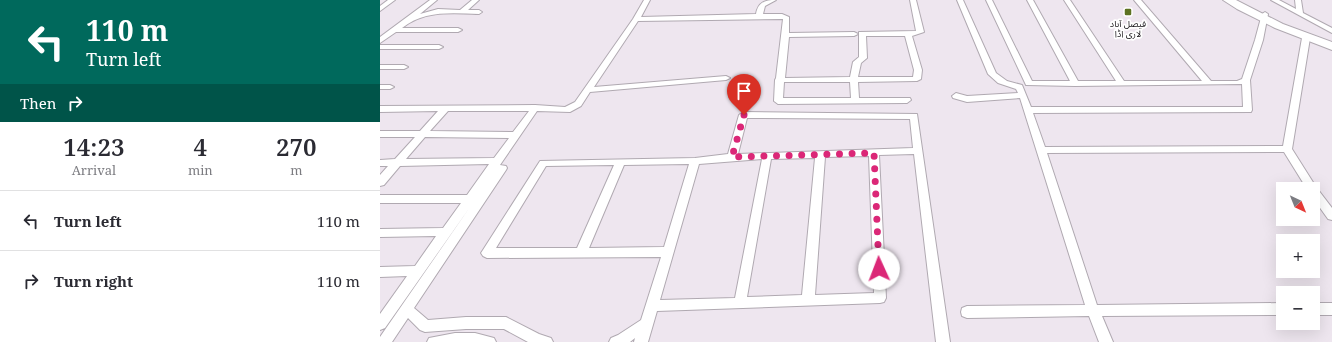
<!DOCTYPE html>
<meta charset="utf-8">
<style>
body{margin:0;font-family:"Noto Serif","Noto Sans Arabic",serif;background:#f2f2f3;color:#2b2b33;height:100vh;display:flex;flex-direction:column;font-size:15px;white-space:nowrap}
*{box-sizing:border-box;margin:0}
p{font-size:13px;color:#7c7c81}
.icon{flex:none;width:22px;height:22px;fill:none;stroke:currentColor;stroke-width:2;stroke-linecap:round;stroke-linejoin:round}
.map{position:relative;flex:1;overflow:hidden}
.panel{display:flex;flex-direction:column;background:#fff;width:380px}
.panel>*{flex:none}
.top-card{background:#00695c;color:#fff;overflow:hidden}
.needle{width:26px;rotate:137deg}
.controls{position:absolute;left:896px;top:182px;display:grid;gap:8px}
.controls a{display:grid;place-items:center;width:44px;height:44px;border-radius:0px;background:#fff;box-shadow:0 4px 16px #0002;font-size:20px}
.pin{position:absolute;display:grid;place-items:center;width:34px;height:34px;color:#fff;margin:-41px -17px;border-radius:50% 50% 50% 0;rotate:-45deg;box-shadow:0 0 4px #0007}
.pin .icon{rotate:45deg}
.me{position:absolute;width:44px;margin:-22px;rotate:358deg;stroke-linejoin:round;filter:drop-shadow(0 0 3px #0008)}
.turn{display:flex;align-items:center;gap:14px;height:84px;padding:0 20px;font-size:18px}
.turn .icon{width:52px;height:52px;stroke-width:2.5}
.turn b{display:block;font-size:28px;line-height:34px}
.then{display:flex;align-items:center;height:38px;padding:0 20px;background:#0003;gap:8px;font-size:15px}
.eta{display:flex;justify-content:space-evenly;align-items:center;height:68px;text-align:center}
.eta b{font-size:24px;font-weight:600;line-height:28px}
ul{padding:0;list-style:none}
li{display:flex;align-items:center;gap:12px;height:60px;padding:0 20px;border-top:1px solid #e1e1e2}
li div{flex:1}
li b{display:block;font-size:15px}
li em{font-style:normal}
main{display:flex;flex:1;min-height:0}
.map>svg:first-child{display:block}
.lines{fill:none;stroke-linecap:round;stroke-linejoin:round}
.street-casing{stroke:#b0a9b1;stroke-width:2}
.primary-casing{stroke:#b0a9b1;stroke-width:2}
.street{fill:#fff;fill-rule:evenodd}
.primary{fill:#fff;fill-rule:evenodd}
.route{stroke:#db2777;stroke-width:7;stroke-dasharray:0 12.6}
.poi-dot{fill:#5d7222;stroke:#fff;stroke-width:1.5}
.labels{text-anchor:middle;stroke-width:3.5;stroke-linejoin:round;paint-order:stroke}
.far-poi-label{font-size:9px;fill:#161317;stroke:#fff}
</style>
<main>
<section class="panel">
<div class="top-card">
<div class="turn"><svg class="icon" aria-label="left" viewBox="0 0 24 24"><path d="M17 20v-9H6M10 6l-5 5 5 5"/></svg><div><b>110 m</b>Turn left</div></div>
<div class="then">Then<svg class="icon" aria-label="right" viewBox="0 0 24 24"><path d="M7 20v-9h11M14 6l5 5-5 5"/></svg></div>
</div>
<div class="eta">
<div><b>14:23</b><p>Arrival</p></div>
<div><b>4</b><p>min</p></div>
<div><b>270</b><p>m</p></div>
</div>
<ul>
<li><svg class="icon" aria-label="left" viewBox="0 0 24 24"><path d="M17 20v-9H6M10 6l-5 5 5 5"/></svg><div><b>Turn left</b></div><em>110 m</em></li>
<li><svg class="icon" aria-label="right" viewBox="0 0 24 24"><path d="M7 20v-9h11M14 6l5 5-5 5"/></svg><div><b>Turn right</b></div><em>110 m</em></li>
</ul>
</section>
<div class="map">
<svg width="952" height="342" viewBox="0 0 952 342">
<rect width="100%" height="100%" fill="#eee6ef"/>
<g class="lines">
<g class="street-casing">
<g id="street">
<path d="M8,0H15L0,11V6Z"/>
<path d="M50,0H57L40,14L58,9L80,10L92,0H99L88,10H99L102,12L99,14C72,13 44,10 22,28H78L82,30L78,32H16L0,43V37Z"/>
<path d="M264,0H270L261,17L376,14C378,2 385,0 396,0L385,6L383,14H402L409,17V33L474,32L478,34L474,36L409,37L405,78L470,77L473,62L479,57V32L536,31L530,0H536L544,32L532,36L542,70L541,79L537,81L478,82L479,98H530L531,100L527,103L398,104L394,101L395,80L396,78L403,19L258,21L214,87L346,76L350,78L346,80L210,92L201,106L190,112L157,111L120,165L126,166L127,168L126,170L34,308L48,320L86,317H126L159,334L171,338L173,342H148L124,329H86L45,332L40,330L28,318L12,342H0V337L90,207L5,328L0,330V314L27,276L0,277V267L35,266L56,236L0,237V229L63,228L81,203H0V195H87L109,164L20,166L4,185L0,186V175L8,166H0V160L15,159L35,137H0V131H40L58,111L0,112V106L155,105L185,107L195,102L253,19ZM486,36H525L534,70L533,77H478L481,63L487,58ZM404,82H470L471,98H403ZM68,111H149L133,132L50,131ZM45,137L129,138L114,158L26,159Z"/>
<path d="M577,0H583L616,73L627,81L642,85L651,107H863L862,84L695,86L646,85L606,0H612L652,81H690L647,0H653L698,81H736L684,0H690L744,81H822L754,0H761L831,81H857L862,79L875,40L882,14L885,12L888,14L883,40L870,80L872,110L871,112L653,113L665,147L903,146L922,38L923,36H929L930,38L912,149L936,187L952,208V220L948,219L933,198V189H927L904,152L667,153L717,305L903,303V315L722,316L733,342H719L709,316L587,318L582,316L581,312L582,308L587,306L705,305L640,98L587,102L573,98L572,96L576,93L587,96L638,93L636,89L618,83L608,74Z"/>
<path d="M891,0H899L916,9L915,0H921L923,13L952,28V33Z"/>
<path d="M0,45H59L63,47L59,49H0Z"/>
<path d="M0,65H24L28,67L24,69H0Z"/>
<path d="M0,85H10L14,87L10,89H0Z"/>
<path d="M363,112L537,114L570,342H556L534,154L499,155L506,298L504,302L500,303L277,311L268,342H254L255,338L250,342H229L231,338L238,335L261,320L281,257L107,258L103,256L101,253L103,250L160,161L315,158L348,154L359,115ZM367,118L530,119L533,148L358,154ZM489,156L494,293L435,295L445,157ZM435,158L422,295L367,297L391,159ZM382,159L355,298L280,300L319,164ZM309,164L284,247L209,248L244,165ZM234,165L197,248H116L166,166Z"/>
<rect x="933" y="303" width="19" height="12"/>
<path d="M75,333H95L114,338L116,342H47L49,338Z"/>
</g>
</g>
<g class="primary-casing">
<path id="primary" d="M843,0H856L903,24L952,42V50L895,28L857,9Z"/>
</g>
<use href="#street" class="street"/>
<use href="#primary" class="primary"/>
</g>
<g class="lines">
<path class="route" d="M364,115L352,157L494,153L499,269"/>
</g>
<rect class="poi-dot" x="744" y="8" width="8" height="8" rx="2"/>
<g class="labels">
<g class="far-poi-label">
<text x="748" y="27">فیصل آباد<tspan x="748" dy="10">لاری اڈا</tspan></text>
</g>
</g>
</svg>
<div class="controls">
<a><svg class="needle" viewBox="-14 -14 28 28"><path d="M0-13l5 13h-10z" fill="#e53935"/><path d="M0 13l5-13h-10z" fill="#7c7c81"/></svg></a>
<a>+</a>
<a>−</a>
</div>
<div class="pin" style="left:364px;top:115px;background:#d93025"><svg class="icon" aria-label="arrive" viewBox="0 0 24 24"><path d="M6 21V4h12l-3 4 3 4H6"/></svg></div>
<svg class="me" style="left:499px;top:269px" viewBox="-20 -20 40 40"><circle r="19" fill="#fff"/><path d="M0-13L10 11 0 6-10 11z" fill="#db2777"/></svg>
</div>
</main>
